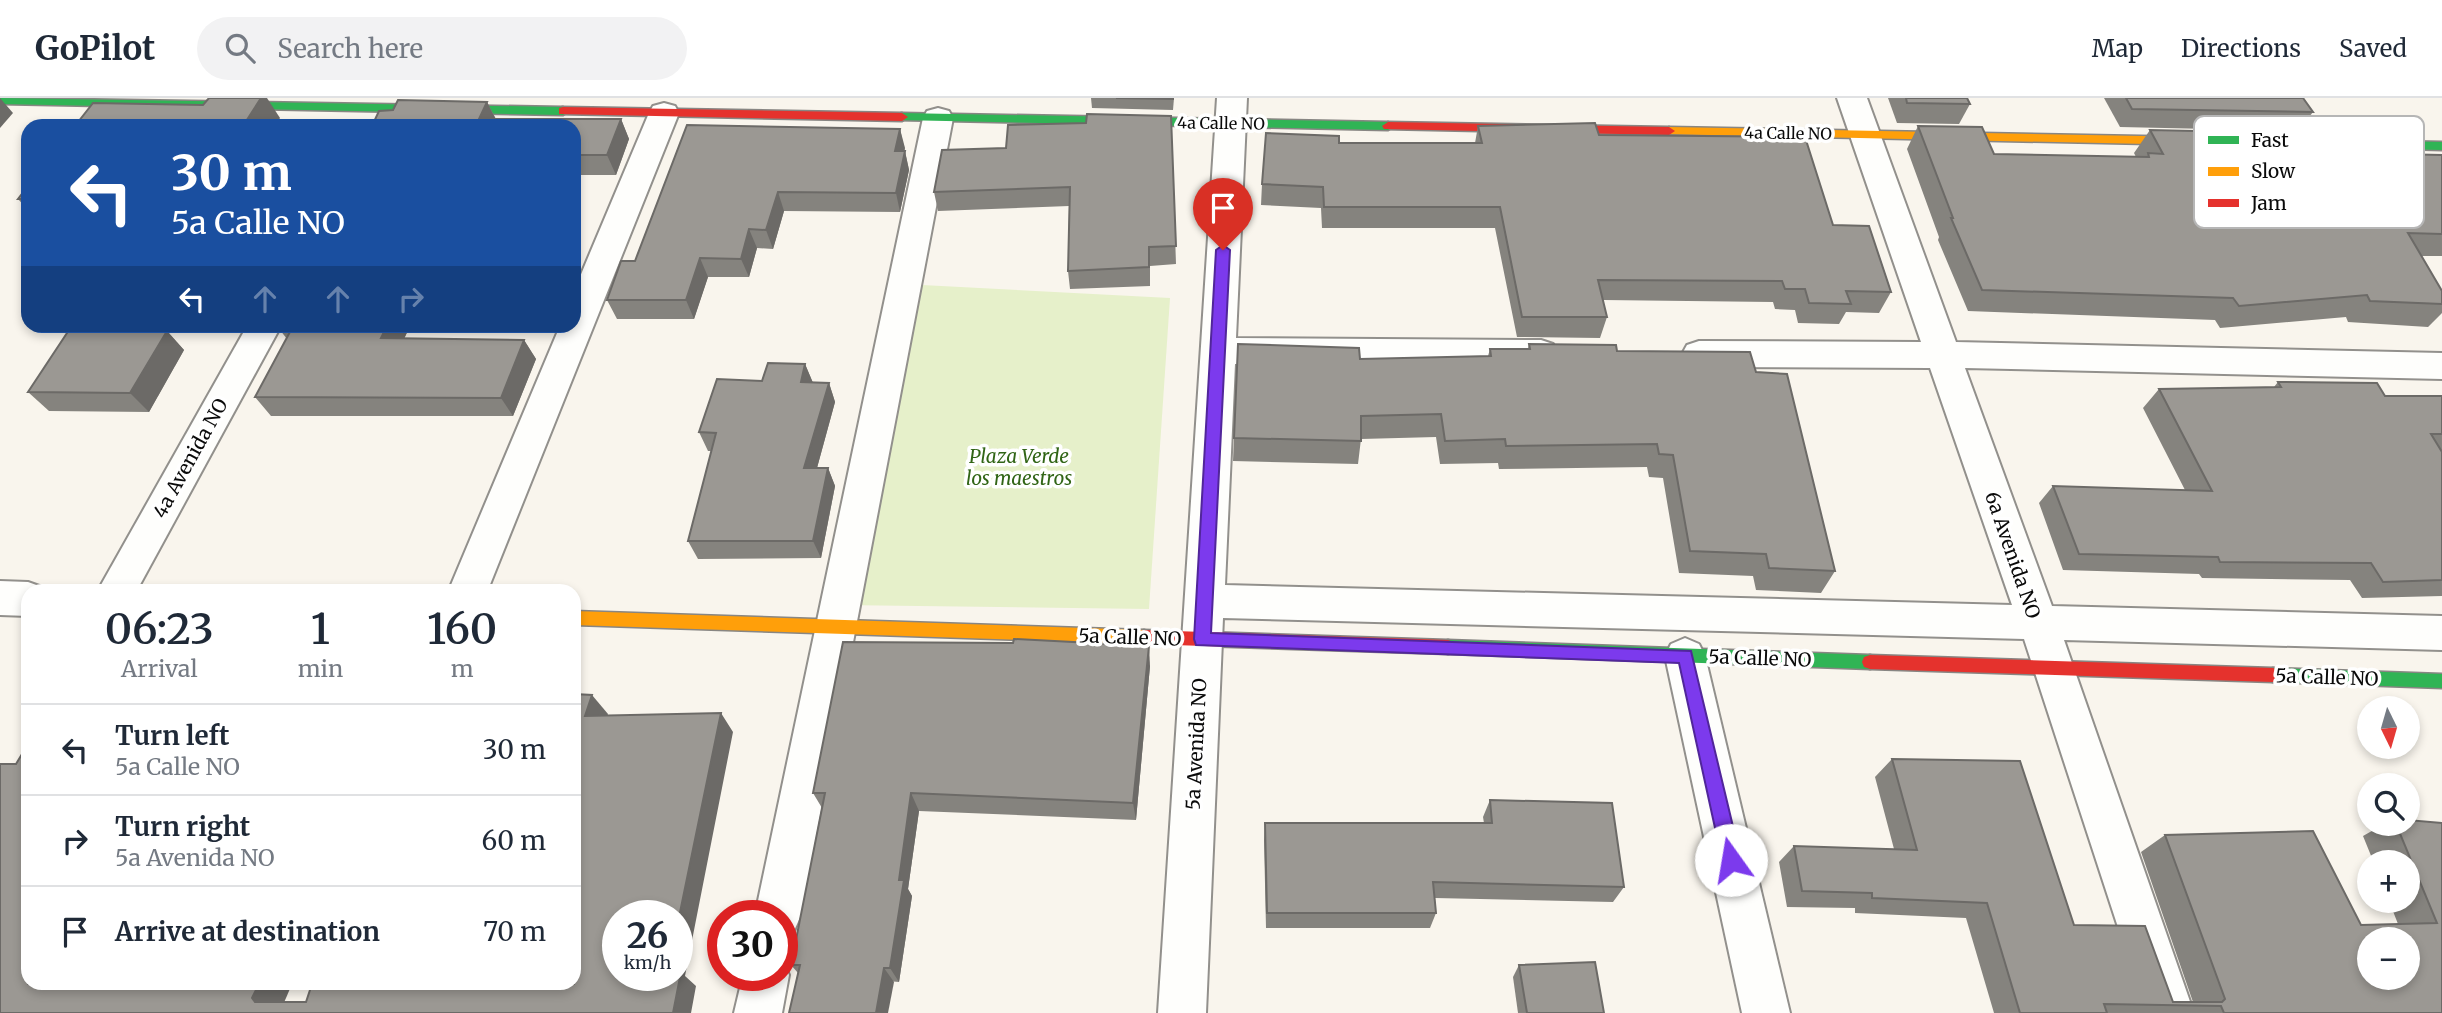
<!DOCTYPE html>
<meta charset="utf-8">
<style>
body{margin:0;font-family:Merriweather,serif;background:#f2f2f3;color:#1f2937;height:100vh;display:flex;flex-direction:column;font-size:26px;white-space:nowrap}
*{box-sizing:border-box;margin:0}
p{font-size:23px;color:#747a83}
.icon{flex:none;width:38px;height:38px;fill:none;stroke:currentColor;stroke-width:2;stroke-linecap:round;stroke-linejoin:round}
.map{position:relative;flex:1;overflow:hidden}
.details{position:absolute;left:21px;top:486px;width:560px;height:406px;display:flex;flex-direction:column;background:#fff;border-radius:21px;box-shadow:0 4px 10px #0003}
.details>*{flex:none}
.hud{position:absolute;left:21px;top:21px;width:560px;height:214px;border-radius:21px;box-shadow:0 4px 10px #0003;background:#1a4fa0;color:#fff;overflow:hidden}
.needle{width:46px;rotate:175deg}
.fabs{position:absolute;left:2357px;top:598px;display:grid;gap:14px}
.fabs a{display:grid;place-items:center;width:63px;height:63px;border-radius:50%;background:#fff;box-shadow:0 4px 10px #0003;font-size:35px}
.speed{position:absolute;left:602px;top:802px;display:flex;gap:14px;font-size:35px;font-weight:700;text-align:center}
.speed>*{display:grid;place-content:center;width:91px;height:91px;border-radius:50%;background:#fff;box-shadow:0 4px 10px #0003;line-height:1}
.speed small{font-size:18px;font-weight:400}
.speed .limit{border:10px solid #d22;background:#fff;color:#111}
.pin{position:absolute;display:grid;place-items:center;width:60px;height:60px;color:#fff;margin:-72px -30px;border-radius:50% 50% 50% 0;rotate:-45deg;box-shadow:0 0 7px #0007}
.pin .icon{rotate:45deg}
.me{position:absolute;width:77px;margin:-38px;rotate:347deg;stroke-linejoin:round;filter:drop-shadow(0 0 5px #0008)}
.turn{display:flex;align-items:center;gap:24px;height:147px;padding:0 35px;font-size:32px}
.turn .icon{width:91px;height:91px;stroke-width:2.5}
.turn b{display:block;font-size:49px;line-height:60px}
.lanes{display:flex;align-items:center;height:66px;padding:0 35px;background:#0003;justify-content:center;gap:35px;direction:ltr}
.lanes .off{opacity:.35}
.eta{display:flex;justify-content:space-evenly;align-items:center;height:119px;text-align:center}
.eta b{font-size:42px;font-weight:600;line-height:49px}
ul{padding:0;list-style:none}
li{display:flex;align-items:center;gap:21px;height:91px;padding:0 35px;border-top:2px solid #e0e1e3}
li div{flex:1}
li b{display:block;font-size:26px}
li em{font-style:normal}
header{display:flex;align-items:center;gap:42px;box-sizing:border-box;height:98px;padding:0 35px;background:#fff;border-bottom:2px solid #e0e1e3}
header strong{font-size:33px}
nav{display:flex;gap:38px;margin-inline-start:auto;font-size:24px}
.search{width:490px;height:63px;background:#f2f2f3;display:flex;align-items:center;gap:18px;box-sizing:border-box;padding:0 24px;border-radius:38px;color:#747a83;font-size:26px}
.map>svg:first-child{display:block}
.green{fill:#e6f0ca}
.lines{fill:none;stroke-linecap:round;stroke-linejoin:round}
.street-casing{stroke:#92908c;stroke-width:4}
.fast-casing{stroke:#888683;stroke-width:3}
.slow-casing{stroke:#888683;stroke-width:3}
.jam-casing{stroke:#888683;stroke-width:3}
.street{fill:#fefefc;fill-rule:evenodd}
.fast{fill:#30b455;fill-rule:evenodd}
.slow{fill:#ff9f0a;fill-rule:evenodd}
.jam{fill:#e5322d;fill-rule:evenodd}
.wall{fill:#85837e}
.shaded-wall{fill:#6c6a67}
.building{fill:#9b9893;stroke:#6c6a67;stroke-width:2;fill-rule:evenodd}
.route{fill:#7c3aed;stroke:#51269a;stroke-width:2}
.labels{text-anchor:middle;stroke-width:7;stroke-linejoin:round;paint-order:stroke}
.far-street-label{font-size:16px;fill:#0a0a0a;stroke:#fff}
.park-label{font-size:19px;font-style:italic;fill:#316516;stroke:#fff}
.street-label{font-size:19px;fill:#0a0a0a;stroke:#fff}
.key{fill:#fff;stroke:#b6b6b6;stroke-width:2}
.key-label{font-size:19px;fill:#0a0a0a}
</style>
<header>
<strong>GoPilot</strong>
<div class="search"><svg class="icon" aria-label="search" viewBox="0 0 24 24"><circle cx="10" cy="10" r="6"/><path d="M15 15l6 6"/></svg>Search here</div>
<nav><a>Map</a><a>Directions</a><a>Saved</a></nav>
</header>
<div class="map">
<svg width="2442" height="915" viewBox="0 0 2442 915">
<rect width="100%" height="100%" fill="#f9f5ed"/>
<path class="green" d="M922,187L1170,200L1149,511L839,507Z"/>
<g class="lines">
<g class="street-casing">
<g id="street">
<path d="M1217,0H1247L1236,240L1541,242L1553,246L1558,255L1553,264L1541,268L1235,266L1225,487L2012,507L1930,270L1699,269L1687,265L1682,256L1687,247L1699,243L1921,244L1837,0H1867L1956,244L2442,255V281L1965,270L2052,508L2442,518V552L2064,542L2194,915H2146L2024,541L1223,520L1206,915H1158Z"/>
<path d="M664,5L675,8L679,15L487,494H448L560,228H574V193L649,15L653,8Z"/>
<path d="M938,10L949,13L953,20L801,817L794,833L782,837V817H755L923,20L927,13Z"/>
<path d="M247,228H281L136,494H97Z"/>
<path d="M0,483L28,484L42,489L44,494H28V518L0,517Z"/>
<path d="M1685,540L1699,546L1705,558L1790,915H1742L1665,558L1671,546Z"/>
<path d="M782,860L789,877L782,915H734L743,877H782Z"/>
</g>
</g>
<g class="fast-casing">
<g id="fast">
<path d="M0,0L563,9L569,13L563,17L0,6Z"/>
<path d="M902,15L1388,24L1394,28L1388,32L898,22V16Z"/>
<path d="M2291,41L2442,44V52L2287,48V42Z"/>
<path d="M1448,542L1870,557L1876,559L1878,564L1876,569L1870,571L1448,556L1442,554L1440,549L1442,544Z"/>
<path d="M2273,570L2442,576V590L2273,584L2267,582L2265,577L2267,572Z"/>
</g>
</g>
<g class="slow-casing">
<g id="slow">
<path d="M1669,29L2196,39L2202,43L2196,47L1665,36L1663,33Z"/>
<path d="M574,513L1144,532L1150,534L1152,539L1150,544L1144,546L574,527Z"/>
</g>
</g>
<g class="jam-casing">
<g id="jam">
<path d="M563,9L902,15L908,19L902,23L559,16V10Z"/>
<path d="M1388,24L1669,29L1675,33L1669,37L1384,31L1382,28Z"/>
<path d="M1144,532L1448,542L1454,544L1456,549L1454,554L1448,556L1144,546L1138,544L1136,539L1138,534Z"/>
<path d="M1870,557L2273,570L2279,572L2281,577L2279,582L2273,584L1870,571L1864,569L1862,564L1864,559Z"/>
</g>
</g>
<use href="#street" class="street"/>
<use href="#fast" class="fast"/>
<use href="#slow" class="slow"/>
<use href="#jam" class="jam"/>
</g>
<g class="wall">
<path d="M1091,0H1174L1173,12L1092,10Z"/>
<path d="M1888,0H1967L1970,6L1959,26L1897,25Z"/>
<path d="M2104,0H2303L2313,14L2298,33L2120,29Z"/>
<path d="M398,2L487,4L496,21H621L629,41L616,77H574V28H372L379,13L393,12Z"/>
<path d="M1171,18L1176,166L1150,168V188L1070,191L1068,173L1069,108L938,113L934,94L1086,25Z"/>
<path d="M1478,28L1599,37L1833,127L1891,194L1879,215L1846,214L1839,226L1798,225L1795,212L1775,211L1773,204L1603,202L1607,219L1600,240L1517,239L1495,130H1322L1321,110L1261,107L1262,86L1339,45H1475Z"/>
<path d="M1918,28L1994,56L2136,59L2134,55L2150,32L2348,55L2442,57V158H2421L2442,206V215L2428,229L2348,224L2346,219L2220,230L2215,222L1968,213L1938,142L1939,139L1907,51Z"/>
<path d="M900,31L909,72L900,114L784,113L773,151L757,150L749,179H708L694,221H617L607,202L635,163Z"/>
<path d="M28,88V112L18,101Z"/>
<path d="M282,228H410L404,241L524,242L536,261L513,318H271L255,299L287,241L280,232Z"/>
<path d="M167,233L184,252L149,314L49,313L28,294Z"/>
<path d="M1529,246L1617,253L1756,274L1835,473L1821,495L1756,492L1753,478L1679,475L1663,380L1649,379L1647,369L1499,371L1498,365L1440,366L1436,339L1361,341L1358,366L1233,363L1234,340L1360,261L1488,258L1490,251H1528Z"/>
<path d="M805,266L813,285H829L835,304L817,370H828L835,388L821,460L698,461L688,443L711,353H708L699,334L762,283Z"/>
<path d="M2278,284L2385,298H2442V498L2362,500L2350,482L2202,480L2199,476L2063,472L2039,405L2053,388L2185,392L2143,310L2159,291L2274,289Z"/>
<path d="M1150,568L1136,722L919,713L908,791L912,798L899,884L798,875L791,867L822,710L813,695Z"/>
<path d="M1892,661L2074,827L2173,904H2193L2141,754L2165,737L2361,827L2398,826L2389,803H2408V765H2374L2363,738L2384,726L2442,725V915H1994L1966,820L1855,815V810L1787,809L1779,764L1794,748L1894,751L1875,679Z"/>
<path d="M1490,702L1624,789L1613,804L1435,800L1436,815L1430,830H1266L1264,742L1265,725H1484L1483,719Z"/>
<path d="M1519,867L1604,915H1518L1513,879Z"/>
</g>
<g class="shaded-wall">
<path d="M0,0L13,15L0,30Z"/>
<path d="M261,0H267L280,20L275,28H243Z"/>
<path d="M487,4L497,24L479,21Z"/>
<path d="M621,21L629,41L616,77L607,57Z"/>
<path d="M900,31L905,50L900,73L895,53Z"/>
<path d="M905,53L909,72L900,114L896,95Z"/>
<path d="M778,94L784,113L773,151L766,132Z"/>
<path d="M749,131L757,150L749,179L741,161Z"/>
<path d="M700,160L708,179L694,221L686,202Z"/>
<path d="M387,228H410L395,260L381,240Z"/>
<path d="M167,233L184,252L149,314L130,295Z"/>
<path d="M524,242L536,261L513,318L501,300Z"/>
<path d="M805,266L813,285L801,284Z"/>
<path d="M829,285L835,304L812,388L804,370Z"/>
<path d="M828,370L835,388L821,460L813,443Z"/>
<path d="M1149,548L1150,568L1136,722L1133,705Z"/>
<path d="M592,597L608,616L601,637L585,618Z"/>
<path d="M721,615L733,634L685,878L696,888L691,915H673L677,877V829Z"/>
<path d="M911,695L919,713L908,791L912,798L899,884L890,870L899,782Z"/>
<path d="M884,870L894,884L888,915H876Z"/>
<path d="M259,886H292L280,914L255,904L252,900Z"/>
</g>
<g class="building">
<path d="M209,0H261L243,28H75L93,5L203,7Z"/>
<path d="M1116,0H1173V1Z"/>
<path d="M1906,0H1967L1970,6L1907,5Z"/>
<path d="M2126,0H2303L2313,14L2132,11Z"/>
<path d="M398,2L487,4L479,21H621L607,57H574V28H372L379,13L393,12Z"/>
<path d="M1087,16L1171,18L1176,148L1149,149V169L1068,173L1070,89L934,94L942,52L1006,50L1008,27L1086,25Z"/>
<path d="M1595,25L1599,37L1805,39L1833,127L1869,128L1891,194L1846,193L1851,206L1809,205L1805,191H1785L1782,183L1598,182L1607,219H1522L1500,109H1324L1323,89L1262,86L1266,35L1339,38V45H1482L1478,28Z"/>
<path d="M687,27L900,31L895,53H905L896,95L778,94L766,132L749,131L741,161L700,160L686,202H607L621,163H635Z"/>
<path d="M1918,28L1982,29L1994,56L2149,59L2148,55L2163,56L2150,32L2334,36L2348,55L2442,57V136L2408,135L2442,193V206L2370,203L2367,197L2239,208L2233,200L1982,192L1951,120H1953Z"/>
<path d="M28,88V101H18Z"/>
<path d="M282,228H387L381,240L524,242L501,300L255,299L291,232H280Z"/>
<path d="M69,232L167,233L130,295L28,294Z"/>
<path d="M1238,246L1359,250L1360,261L1491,258L1490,251H1530L1529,246L1616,247L1617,253L1750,254L1756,274L1787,276L1835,473L1769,470L1766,456L1690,453L1673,357L1659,356L1657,346L1506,348L1505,341L1445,343L1441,316L1361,318V343L1234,340Z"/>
<path d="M768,265L805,266L801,284L829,285L804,370H828L813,443H688L716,335L699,334L717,281L762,283Z"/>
<path d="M2278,284L2377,285L2385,298H2442V336H2431L2442,354V482L2383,484L2371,465L2220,464L2218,459L2079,456L2053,388L2212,393L2159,291L2281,289Z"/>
<path d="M1014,541L1149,548L1133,705L911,695L899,782H904L890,870H884L876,915H789L800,867H791L825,695H813L843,544L1013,545Z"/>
<path d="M574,596L592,597L585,618L721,615L677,829V817H618V877H677V874H681L673,915H0V666H16L28,646V886H259L252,900L255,904H306L312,886H574Z"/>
<path d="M1892,661L2020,663L2074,827L2145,828L2173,904H2222L2225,901L2165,737L2313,733L2361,827L2437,825L2396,726H2408V722L2442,725V915H2224L2221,908L2104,906L2107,915H2020L1987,805L1872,800V795L1802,793L1794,748L1917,752ZM2370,842H2408V880H2370Z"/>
<path d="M1490,702L1612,705L1624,789L1433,784L1436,815H1267L1265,725H1492Z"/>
<path d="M1595,864L1604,915H1527L1519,867Z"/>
</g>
<path class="route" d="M1223,147L1230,152L1211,535L1691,553L1741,762L1738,768L1731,771L1725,768L1722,762L1679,565L1196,547L1194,541L1216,152Z"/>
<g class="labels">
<g class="far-street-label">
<text transform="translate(1221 25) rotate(1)" y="6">4a Calle NO</text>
<text transform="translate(1788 35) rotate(1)" y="6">4a Calle NO</text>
</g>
<g class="park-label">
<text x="1019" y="365">Plaza Verde<tspan x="1019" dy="22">los maestros</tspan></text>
</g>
<g class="street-label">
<text transform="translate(190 360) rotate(-61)" y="7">4a Avenida NO</text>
<text transform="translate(2013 457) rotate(71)" y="7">6a Avenida NO</text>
<text transform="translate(1130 539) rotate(2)" y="7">5a Calle NO</text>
<text transform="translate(1760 560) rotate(2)" y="7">5a Calle NO</text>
<text transform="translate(2327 579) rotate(2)" y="7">5a Calle NO</text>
<text transform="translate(1196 646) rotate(-87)" y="7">5a Avenida NO</text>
</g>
</g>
<rect x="2194" y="18" width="230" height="112" rx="10" class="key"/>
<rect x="2208" y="38" width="31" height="8" fill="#30b455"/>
<rect x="2208" y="69" width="31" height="9" fill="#ff9f0a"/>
<rect x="2208" y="101" width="31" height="8" fill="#e5322d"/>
<g class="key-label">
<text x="2251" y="49">Fast</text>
<text x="2251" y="80">Slow</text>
<text x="2251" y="112">Jam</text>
</g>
</svg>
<div class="fabs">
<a><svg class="needle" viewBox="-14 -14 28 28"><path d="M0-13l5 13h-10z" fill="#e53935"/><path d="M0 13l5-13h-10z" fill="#747a83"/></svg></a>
<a><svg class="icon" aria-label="search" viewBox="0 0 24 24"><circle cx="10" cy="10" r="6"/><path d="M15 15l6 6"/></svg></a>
<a>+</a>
<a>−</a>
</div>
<div class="speed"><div>26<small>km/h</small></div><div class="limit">30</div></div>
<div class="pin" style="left:1223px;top:152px;background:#d93025"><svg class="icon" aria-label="arrive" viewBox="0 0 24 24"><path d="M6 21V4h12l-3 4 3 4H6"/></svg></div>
<svg class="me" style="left:1731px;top:762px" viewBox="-20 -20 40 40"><circle r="19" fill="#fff"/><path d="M0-13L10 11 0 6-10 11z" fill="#7c3aed"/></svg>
<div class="hud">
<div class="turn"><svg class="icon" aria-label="left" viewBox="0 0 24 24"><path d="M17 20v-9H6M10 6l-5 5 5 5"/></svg><div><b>30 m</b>5a Calle NO</div></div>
<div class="lanes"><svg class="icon" aria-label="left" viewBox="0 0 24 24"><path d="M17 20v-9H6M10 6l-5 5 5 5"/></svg><svg class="icon off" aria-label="ahead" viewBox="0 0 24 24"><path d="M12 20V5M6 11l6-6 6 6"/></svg><svg class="icon off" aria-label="ahead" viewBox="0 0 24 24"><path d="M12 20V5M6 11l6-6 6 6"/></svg><svg class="icon off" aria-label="right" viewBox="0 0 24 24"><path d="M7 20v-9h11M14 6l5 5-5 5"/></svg></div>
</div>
<section class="details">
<div class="eta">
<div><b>06:23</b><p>Arrival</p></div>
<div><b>1</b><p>min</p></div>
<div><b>160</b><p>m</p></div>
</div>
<ul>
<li><svg class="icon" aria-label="left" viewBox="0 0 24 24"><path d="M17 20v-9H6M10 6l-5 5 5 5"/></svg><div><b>Turn left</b><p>5a Calle NO</p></div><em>30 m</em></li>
<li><svg class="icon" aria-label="right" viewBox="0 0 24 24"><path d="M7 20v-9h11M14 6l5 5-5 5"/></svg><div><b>Turn right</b><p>5a Avenida NO</p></div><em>60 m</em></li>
<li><svg class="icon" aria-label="arrive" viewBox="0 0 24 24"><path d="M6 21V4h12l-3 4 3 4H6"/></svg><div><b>Arrive at destination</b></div><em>70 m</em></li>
</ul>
</section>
</div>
